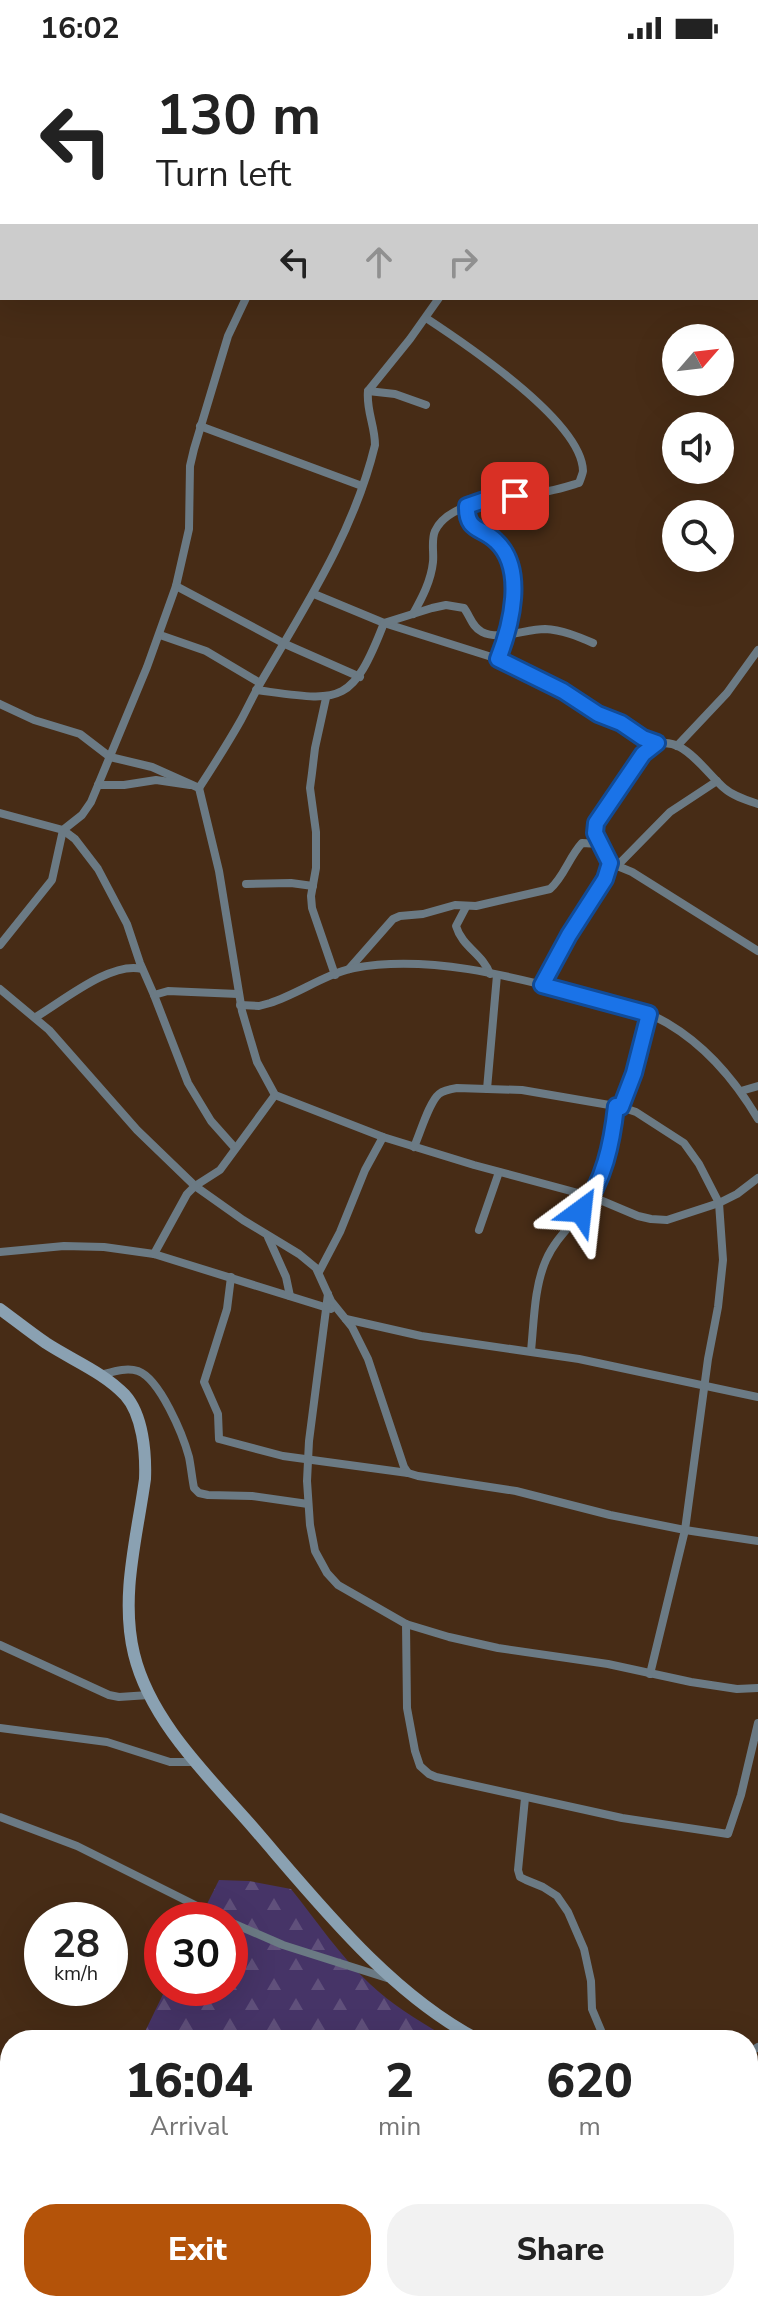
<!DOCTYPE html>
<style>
body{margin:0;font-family:"Nunito Sans",sans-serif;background:#f2f2f2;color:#222;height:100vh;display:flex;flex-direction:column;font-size:30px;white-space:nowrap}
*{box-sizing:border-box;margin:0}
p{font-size:26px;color:#767676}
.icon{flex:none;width:44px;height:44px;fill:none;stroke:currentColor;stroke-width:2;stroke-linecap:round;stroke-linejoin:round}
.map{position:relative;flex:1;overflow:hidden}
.panel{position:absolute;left:0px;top:1974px;width:758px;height:282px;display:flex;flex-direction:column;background:#fff;border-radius:32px 32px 0 0;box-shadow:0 8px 32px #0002}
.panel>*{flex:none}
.top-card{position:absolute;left:0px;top:0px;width:758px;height:244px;box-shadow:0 8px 32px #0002;background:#fff;color:#222;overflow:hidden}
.needle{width:52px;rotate:62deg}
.controls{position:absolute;left:662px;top:268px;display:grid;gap:16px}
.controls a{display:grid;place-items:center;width:72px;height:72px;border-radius:50%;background:#fff;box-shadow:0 8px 32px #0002;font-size:40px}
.speed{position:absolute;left:24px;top:1846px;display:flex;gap:16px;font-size:40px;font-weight:700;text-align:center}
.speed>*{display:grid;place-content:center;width:104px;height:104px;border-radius:50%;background:#fff;box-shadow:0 8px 32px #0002;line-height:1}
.speed small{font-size:20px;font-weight:400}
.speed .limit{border:12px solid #d22;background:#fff;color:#111}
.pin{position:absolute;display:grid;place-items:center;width:68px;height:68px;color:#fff;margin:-34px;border-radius:16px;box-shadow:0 4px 12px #0006}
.me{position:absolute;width:88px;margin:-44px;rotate:30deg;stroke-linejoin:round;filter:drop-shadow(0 0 6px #0008)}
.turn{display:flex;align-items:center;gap:28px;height:168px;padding:0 24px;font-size:36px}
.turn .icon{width:104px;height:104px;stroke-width:2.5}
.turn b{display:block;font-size:56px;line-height:68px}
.lanes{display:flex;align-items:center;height:76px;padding:0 24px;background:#0003;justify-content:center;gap:40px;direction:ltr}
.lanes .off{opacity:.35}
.eta{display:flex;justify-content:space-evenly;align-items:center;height:136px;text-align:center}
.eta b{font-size:48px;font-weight:800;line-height:56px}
.button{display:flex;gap:16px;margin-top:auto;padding:16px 24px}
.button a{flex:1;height:92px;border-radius:32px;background:#b45309;color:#fff;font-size:32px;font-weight:800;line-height:92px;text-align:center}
.button a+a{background:#f2f2f2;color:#222}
.status{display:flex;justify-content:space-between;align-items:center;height:56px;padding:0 40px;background:#fff;direction:ltr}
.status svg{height:22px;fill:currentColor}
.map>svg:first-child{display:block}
.forest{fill:url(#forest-firs)}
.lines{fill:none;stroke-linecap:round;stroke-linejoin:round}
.street{stroke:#6b7a84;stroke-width:8}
.secondary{stroke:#8aa1b2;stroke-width:12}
.highway{stroke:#b7dbf5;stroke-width:16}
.route-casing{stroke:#114b97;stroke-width:20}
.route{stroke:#1a73e8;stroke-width:14}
</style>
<div class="status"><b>16:02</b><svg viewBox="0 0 49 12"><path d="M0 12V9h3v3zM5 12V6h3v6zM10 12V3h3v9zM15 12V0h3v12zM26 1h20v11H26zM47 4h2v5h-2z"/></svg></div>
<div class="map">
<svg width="758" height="2255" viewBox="0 0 758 2255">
<defs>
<pattern id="forest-firs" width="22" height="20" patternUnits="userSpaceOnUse" patternTransform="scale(2)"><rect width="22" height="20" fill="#463467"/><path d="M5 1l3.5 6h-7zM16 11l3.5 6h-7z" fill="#60507b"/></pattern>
</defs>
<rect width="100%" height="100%" fill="#472c16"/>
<path class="forest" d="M219,1824L249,1825L291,1833C316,1864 340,1900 370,1928C394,1951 423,1967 451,1984H141L166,1932H230V1864H199Z"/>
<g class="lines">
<g class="street">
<path d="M23,2L25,0"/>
<path d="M545,2L546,0"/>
<path d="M0,11H2"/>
<path d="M368,335L395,338L426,349"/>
<path d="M200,370L362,430"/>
<path d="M467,450C466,476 482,471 496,485C526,513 511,570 498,603"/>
<path d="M176,530L285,588L360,621"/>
<path d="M314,538L384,567L498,603L563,635L598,658L630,672L643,682L657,687"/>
<path d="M413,558C422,542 431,525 433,506C434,496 431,484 435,475C450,442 519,440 549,435C560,433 569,430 579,427C580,425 583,416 583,415C582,365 464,287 426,262"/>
<path d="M160,579L206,595L260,627"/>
<path d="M256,634C340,645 351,652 384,567L432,552L446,549L464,552C470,560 472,571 482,576C500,585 525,573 545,573C562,574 577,580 593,587"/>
<path d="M326,642L315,692L312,717L310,732L316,776V812L311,840L312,852L335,919"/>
<path d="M0,648L34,664L80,678L110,701L152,711L199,732L219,815L242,955L257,1006L275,1039L383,1081L474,1109L593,1141L638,1160L651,1163L667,1164L719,1147L737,1138L758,1122"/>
<path d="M677,690L727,637L758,594"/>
<path d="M98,729H124L156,724L190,729"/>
<path d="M199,732C214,709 228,687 241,664C248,651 254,638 261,626C306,549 354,476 375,389C375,370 366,354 368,335L410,283L439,242"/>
<path d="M0,757L63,774L75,783L98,813L127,868L140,907L154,939L188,1027L211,1065L235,1092"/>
<path d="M610,807L632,816L758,895"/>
<path d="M617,810L670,756L717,725"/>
<path d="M246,828L291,827L313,830"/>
<path d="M466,851L456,870C462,891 483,898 490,918"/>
<path d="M0,889L52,824L63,774L82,759L91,746L147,611L176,530L189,473L190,410L194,393L228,280L246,242"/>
<path d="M349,913L393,863L400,860L423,858L455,849L476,850L550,833C564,821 569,801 582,787L599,788"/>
<path d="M542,929L569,879L605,823L610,807L595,777L596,767L643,698C675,666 702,713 724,732C733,740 746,744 758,748"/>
<path d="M0,933L49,974L137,1074L195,1130L243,1164L299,1198L316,1212L331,1245L352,1271L368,1303L404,1411L408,1417L418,1420L516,1435L610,1459L685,1474L758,1485"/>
<path d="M154,939L168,935L238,938"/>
<path d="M240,949L259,950L270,947C298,938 325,918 354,912C429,898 514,921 587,940C613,947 643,953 667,967C706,990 735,1024 758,1063"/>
<path d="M36,961C63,945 111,905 142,913"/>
<path d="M487,1033L497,919"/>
<path d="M741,1035L758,1030"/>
<path d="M621,1051L634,1017L649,958"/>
<path d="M414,1091C420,1078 429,1046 439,1038C444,1034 450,1033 457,1032L522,1034L621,1051L636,1056L684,1087L699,1108L719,1147L723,1204L718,1251L708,1303L685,1474L650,1618"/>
<path d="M479,1174L499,1116"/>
<path d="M268,1181L286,1221L290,1240"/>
<path d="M0,1196L64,1190L104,1191L154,1198L331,1253"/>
<path d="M154,1198L187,1138L195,1130L220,1114L275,1039"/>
<path d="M319,1216L340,1176L365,1114L383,1081"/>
<path d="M231,1221L227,1253L204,1326L218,1358L219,1383L283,1400L408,1417"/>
<path d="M328,1238L309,1385L307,1425L310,1469L315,1495L327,1517L338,1529L406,1568L449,1581L498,1592L608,1608L691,1626L737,1633L758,1632"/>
<path d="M346,1263L421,1280L579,1303L758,1341"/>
<path d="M531,1295C534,1266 534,1231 546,1204C557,1179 580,1162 593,1139C608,1113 613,1079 616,1050"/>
<path d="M100,1319C112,1316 126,1311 138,1315C160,1323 183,1379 189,1401C191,1411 192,1422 194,1432L199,1437L208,1439L252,1440L308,1448"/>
<path d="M406,1568L407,1652L415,1695L420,1710L429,1718L436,1721L622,1762L728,1778L741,1739L758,1667"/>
<path d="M0,1589L109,1639L119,1641L149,1639"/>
<path d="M0,1672L107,1686L170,1706H195"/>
<path d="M525,1742L518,1814L520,1821L526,1824L543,1831L557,1840L568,1856L584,1893L591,1925L592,1953L605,1984"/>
<path d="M0,1761L77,1790L225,1864"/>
<path d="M230,1866L283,1889L387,1922"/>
<path d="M748,1997L758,1991"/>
</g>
<g class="secondary">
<path d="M0,1253C15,1264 30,1276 46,1287C72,1304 103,1316 125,1339C143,1359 146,1397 145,1423C137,1481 120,1540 134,1598C150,1664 206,1718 250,1768C316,1844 388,1937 479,1984"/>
<path d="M748,2093L758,2099"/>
</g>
<g class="highway">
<path d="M748,2179L758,2138"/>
<path d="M724,2255L726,2246"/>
</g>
</g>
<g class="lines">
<g class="route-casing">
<path id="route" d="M515,440L490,442L467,450C466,476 482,471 496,485C526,513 511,570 498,603L563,635L598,658L621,667L643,682L657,687L643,698L596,767L595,777L610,807L605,823L569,879L542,929L649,958L634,1017L621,1051L616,1050C612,1087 604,1126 581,1155"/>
</g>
<use href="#route" class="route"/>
</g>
</svg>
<div class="controls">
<a><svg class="needle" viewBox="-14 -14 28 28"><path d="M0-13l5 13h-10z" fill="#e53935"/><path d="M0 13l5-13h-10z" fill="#767676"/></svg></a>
<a><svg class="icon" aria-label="sound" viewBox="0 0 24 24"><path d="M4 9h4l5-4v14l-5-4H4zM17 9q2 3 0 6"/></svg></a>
<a><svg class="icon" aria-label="search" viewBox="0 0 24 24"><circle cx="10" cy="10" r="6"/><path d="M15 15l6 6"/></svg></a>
</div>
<div class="speed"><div>28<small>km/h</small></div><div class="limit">30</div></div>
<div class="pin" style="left:515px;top:440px;background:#d93025"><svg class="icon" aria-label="arrive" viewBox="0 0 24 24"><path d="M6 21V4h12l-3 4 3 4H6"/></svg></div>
<svg class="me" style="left:581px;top:1155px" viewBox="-20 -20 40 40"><path d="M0-17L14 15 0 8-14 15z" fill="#1a73e8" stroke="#fff" stroke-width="4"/></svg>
<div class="top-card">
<div class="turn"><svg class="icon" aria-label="left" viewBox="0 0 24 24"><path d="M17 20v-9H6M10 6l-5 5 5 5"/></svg><div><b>130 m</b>Turn left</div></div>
<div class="lanes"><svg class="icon" aria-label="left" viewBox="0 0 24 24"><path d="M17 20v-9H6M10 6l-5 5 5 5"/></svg><svg class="icon off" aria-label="ahead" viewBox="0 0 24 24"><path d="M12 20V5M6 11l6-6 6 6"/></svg><svg class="icon off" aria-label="right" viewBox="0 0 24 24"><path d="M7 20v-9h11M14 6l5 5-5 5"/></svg></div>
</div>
<section class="panel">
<div class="eta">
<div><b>16:04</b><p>Arrival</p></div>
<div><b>2</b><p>min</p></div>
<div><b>620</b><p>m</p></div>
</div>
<div class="button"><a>Exit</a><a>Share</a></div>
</section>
</div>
